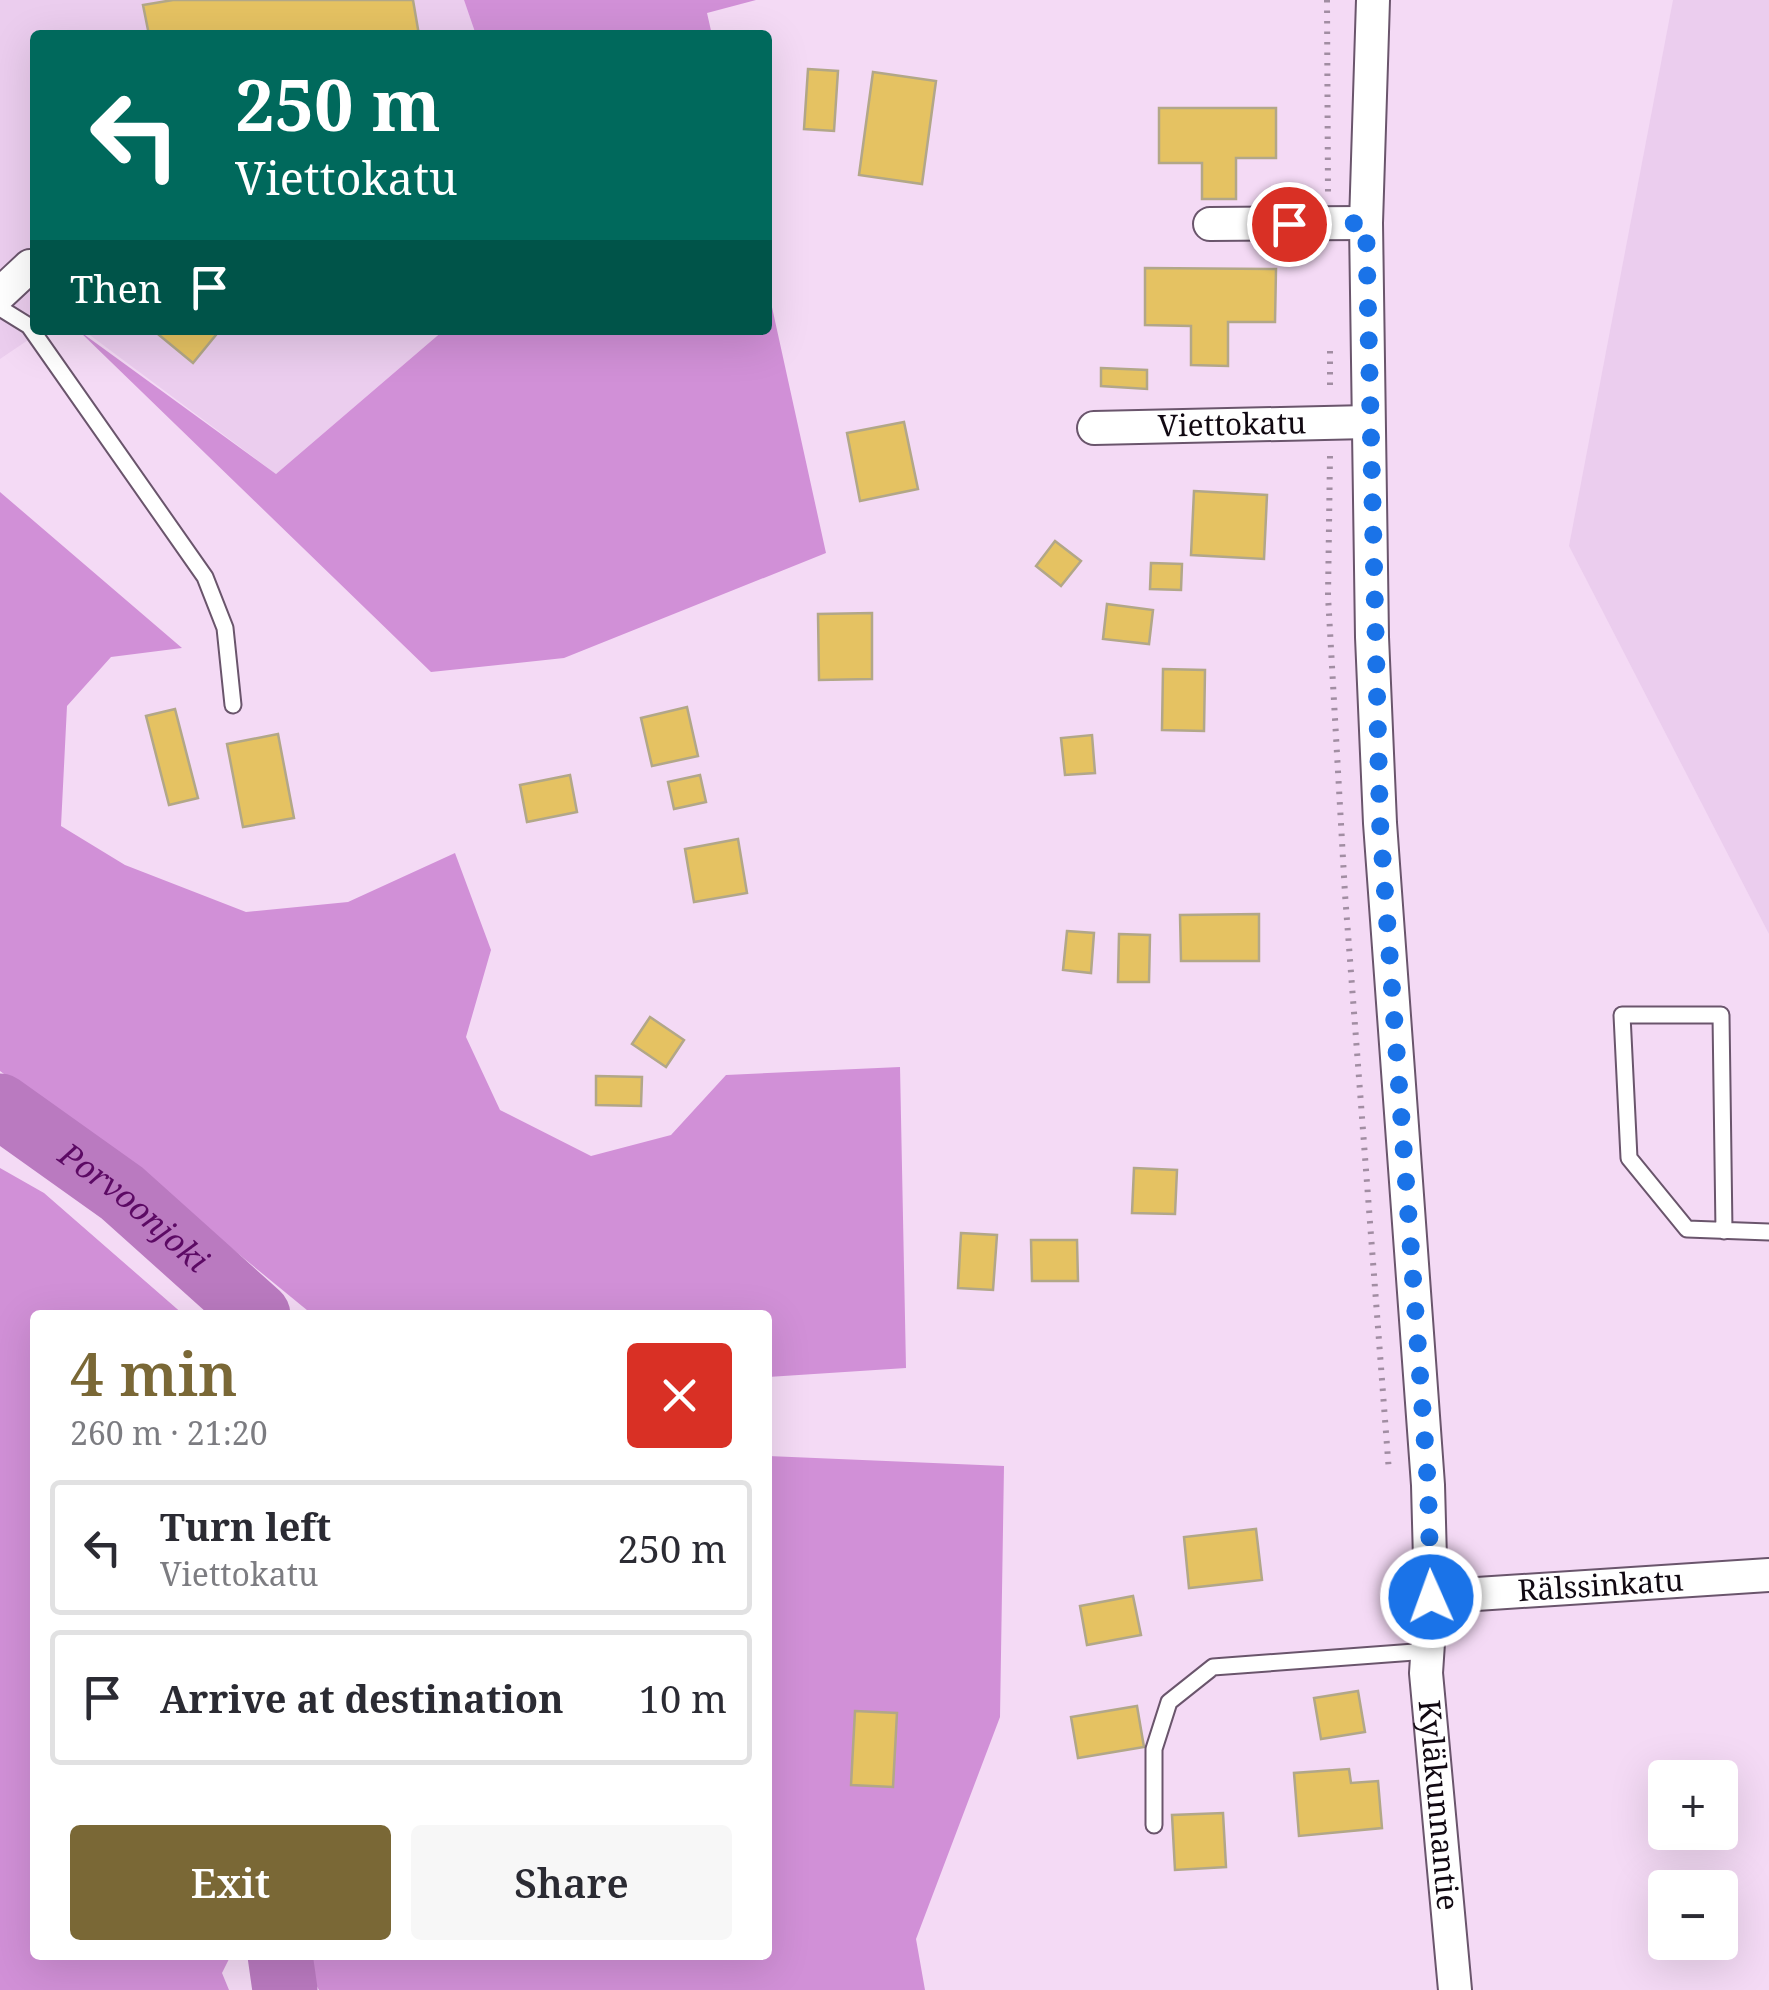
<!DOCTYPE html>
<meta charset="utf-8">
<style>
body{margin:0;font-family:"Noto Serif",serif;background:#f7f7f7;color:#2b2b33;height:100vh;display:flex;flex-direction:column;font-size:38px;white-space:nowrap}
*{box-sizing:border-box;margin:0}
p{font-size:32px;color:#7c7c81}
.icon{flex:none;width:55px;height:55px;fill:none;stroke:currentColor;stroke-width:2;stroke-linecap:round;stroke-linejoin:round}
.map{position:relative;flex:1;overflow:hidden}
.drawer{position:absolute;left:30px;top:1310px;width:742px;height:650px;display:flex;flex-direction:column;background:#fff;border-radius:10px;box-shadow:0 10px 40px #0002}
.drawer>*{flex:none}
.hud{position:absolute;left:30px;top:30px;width:742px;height:305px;border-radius:10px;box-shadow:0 10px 40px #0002;background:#00695c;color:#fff;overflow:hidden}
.tools{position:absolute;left:1648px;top:1760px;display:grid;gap:20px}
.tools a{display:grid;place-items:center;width:90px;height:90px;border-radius:10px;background:#fff;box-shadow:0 10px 40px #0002;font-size:50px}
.pin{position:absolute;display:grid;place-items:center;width:85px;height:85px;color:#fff;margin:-42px;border:5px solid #fff;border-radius:50%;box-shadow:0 2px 10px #0007}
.me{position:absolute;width:110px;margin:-55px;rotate:358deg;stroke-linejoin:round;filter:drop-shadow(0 0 8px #0008)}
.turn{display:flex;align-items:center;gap:35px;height:210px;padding:0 40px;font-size:45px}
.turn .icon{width:130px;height:130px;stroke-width:2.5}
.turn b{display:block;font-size:70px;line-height:85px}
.then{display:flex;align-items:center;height:95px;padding:0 40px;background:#0003;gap:20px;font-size:38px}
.round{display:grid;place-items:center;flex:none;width:105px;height:105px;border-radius:10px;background:#f7f7f7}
.summary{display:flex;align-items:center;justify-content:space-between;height:170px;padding:0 40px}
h1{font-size:60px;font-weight:600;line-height:75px;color:#7a6836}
.primary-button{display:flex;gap:20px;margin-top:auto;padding:20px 40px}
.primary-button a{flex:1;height:115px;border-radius:10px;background:#7a6836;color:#fff;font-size:40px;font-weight:600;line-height:115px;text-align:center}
.primary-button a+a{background:#f7f7f7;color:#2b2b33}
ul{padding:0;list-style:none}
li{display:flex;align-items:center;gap:30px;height:135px;margin:0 20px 15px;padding:0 20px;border:5px solid #e1e1e2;border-radius:10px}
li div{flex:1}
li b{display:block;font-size:38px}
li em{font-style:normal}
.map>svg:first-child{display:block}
.built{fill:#ebcdee}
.forest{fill:#d190d7}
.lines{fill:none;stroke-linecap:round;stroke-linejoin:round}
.river{stroke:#ba7ac0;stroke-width:65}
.building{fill:#e5c262;stroke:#b2a788;stroke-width:2.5}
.lane-casing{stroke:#6a556c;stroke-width:19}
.street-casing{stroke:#6a556c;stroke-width:36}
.path{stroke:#a18da2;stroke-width:6;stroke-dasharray:2.5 8;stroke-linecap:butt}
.lane{stroke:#fff;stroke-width:15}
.street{stroke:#fff;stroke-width:32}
.route{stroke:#1a73e8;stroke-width:18;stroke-dasharray:0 32.4}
.labels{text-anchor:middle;stroke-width:8;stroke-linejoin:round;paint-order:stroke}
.street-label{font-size:30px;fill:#110912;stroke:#fbebfc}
.water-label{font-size:32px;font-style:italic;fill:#5c0a64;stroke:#fbebfc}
</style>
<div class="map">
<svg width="1769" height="1990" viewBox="0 0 1769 1990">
<rect width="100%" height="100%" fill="#f4daf5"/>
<g class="built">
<path d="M0,0H464L476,35H35V330H43L0,359Z"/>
<path d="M1673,0H1769V934L1569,546Z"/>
<path d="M83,330H444L276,474Z"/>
</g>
<g class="forest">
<path d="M464,0H756L707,13L712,35H476Z"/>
<path d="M768,289L826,553L564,658L431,672L78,330L276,474L444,330H768Z"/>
<path d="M0,492L182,648L111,657L67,706L61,826L125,865L246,912L348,902L455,853L491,950L466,1037L500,1110L591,1156L671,1135L726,1075L900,1067L906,1368L768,1377V1315H313L148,1180L0,1071Z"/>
<path d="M0,1168L44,1193L184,1315H35V1955H231L222,1973L229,1990H0Z"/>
<path d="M768,1456L1004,1466L1000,1717L916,1939L925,1990H319L313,1979L312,1955H768Z"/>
</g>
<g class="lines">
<g class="river">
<path id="s1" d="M0,1106L122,1193L258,1315"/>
<path d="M280,1955L285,1990"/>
</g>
</g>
<g class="building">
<path d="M173,0H413L419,35H149L143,5Z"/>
<path d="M808,69L838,71L834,131L804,129Z"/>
<path d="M873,72L936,81L922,184L859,175Z"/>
<path d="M1159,108H1276V158H1236V199H1202V163H1159Z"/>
<path d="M1145,268L1276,269L1275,322H1228V366L1191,365V326L1145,325Z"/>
<path d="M153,330H220L193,363Z"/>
<path d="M1101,368L1147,370V389L1101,386Z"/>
<path d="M904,422L918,489L860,501L847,433Z"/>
<path d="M1194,491L1267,495L1264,559L1191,555Z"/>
<path d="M1055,541L1081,561L1061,586L1036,566Z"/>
<path d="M1151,563L1182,564L1181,590L1150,589Z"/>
<path d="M1107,604L1153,610L1149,644L1103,639Z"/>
<path d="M872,613V679L819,680L818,614Z"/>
<path d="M1163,669L1205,670L1204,731L1162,730Z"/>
<path d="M687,707L698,756L652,766L641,718Z"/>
<path d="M175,709L198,798L169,805L146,716Z"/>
<path d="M278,734L294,818L243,827L227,744Z"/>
<path d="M1092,735L1095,773L1065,775L1061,738Z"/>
<path d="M570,775L577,812L527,822L520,785Z"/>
<path d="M700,775L706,802L674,809L668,782Z"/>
<path d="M738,839L747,893L694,902L685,849Z"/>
<path d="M1259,914V961H1181L1180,915Z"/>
<path d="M1067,931L1094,933L1091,973L1063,970Z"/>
<path d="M1119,934L1150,935L1149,982H1118Z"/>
<path d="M650,1017L684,1040L666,1067L632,1044Z"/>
<path d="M596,1076L642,1077L641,1106L596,1105Z"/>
<path d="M1134,1168L1177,1170L1175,1214L1132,1213Z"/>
<path d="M961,1233L997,1235L993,1290L958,1288Z"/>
<path d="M1031,1240H1077L1078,1281H1032Z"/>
<path d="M1256,1529L1262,1580L1189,1588L1184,1537Z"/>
<path d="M1133,1596L1141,1635L1087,1645L1080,1606Z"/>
<path d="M1358,1691L1365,1732L1321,1739L1314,1698Z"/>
<path d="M1137,1706L1144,1747L1078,1758L1071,1717Z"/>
<path d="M855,1711L897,1713L893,1787L851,1785Z"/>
<path d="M1349,1769L1351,1783L1378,1781L1382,1828L1299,1836L1294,1773Z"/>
<path d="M1223,1813L1226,1867L1175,1870L1172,1815Z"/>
</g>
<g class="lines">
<g class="lane-casing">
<g id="lane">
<path d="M0,308L29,326L205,577L225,628L233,705"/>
<path d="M1724,1231L1721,1015H1622L1629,1158L1687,1229L1769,1232"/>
<path d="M1154,1825V1749L1169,1702L1213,1667L1428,1651"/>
</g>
</g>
<g class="street-casing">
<g id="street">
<path id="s2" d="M1373,0L1366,223L1372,637L1380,823L1428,1485L1431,1597L1426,1673L1455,1990"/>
<path d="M1210,224L1366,223"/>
<path d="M0,294L30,266"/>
<path id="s3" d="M1094,428L1368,422"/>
<path id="s4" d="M1431,1597L1769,1575"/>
</g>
</g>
<g class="path">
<path d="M1327,0L1328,194"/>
<path d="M1330,351V389"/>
<path d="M1330,456L1328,596L1345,894L1389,1472"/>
</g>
<use href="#lane" class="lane"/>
<use href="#street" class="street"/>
</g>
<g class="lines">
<path class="route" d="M1289,224L1366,223L1380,823L1428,1485L1431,1597"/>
</g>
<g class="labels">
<g class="street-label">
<text dy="10" stroke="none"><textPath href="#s3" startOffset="138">Viettokatu</textPath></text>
<text dy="10" stroke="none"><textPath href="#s4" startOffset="170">Rälssinkatu</textPath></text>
<text dy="10" stroke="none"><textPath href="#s2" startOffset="1808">Kyläkunnantie</textPath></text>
</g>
<g class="water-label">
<text dy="11" stroke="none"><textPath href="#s1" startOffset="168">Porvoonjoki</textPath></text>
</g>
</g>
</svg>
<div class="tools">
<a>+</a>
<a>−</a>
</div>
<div class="pin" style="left:1289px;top:224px;background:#d93025"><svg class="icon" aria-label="arrive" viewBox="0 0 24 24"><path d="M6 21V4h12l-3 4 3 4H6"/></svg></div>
<svg class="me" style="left:1431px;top:1597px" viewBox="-20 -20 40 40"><circle r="17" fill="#1a73e8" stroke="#fff" stroke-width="3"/><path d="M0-11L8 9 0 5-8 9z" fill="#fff"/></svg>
<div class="hud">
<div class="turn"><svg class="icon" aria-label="left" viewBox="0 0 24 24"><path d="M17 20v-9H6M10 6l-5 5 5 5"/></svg><div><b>250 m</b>Viettokatu</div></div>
<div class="then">Then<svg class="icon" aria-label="arrive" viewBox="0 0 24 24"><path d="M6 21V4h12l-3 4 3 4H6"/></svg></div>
</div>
<section class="drawer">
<div class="summary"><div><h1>4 min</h1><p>260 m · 21:20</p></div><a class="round" style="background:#d93025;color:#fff"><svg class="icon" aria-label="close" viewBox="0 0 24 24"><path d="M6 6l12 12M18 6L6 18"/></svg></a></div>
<ul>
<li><svg class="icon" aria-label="left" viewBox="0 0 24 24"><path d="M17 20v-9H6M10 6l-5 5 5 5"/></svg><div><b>Turn left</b><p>Viettokatu</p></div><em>250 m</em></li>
<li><svg class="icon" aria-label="arrive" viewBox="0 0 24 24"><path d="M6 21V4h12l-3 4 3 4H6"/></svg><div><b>Arrive at destination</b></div><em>10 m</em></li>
</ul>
<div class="primary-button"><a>Exit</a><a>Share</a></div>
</section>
</div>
